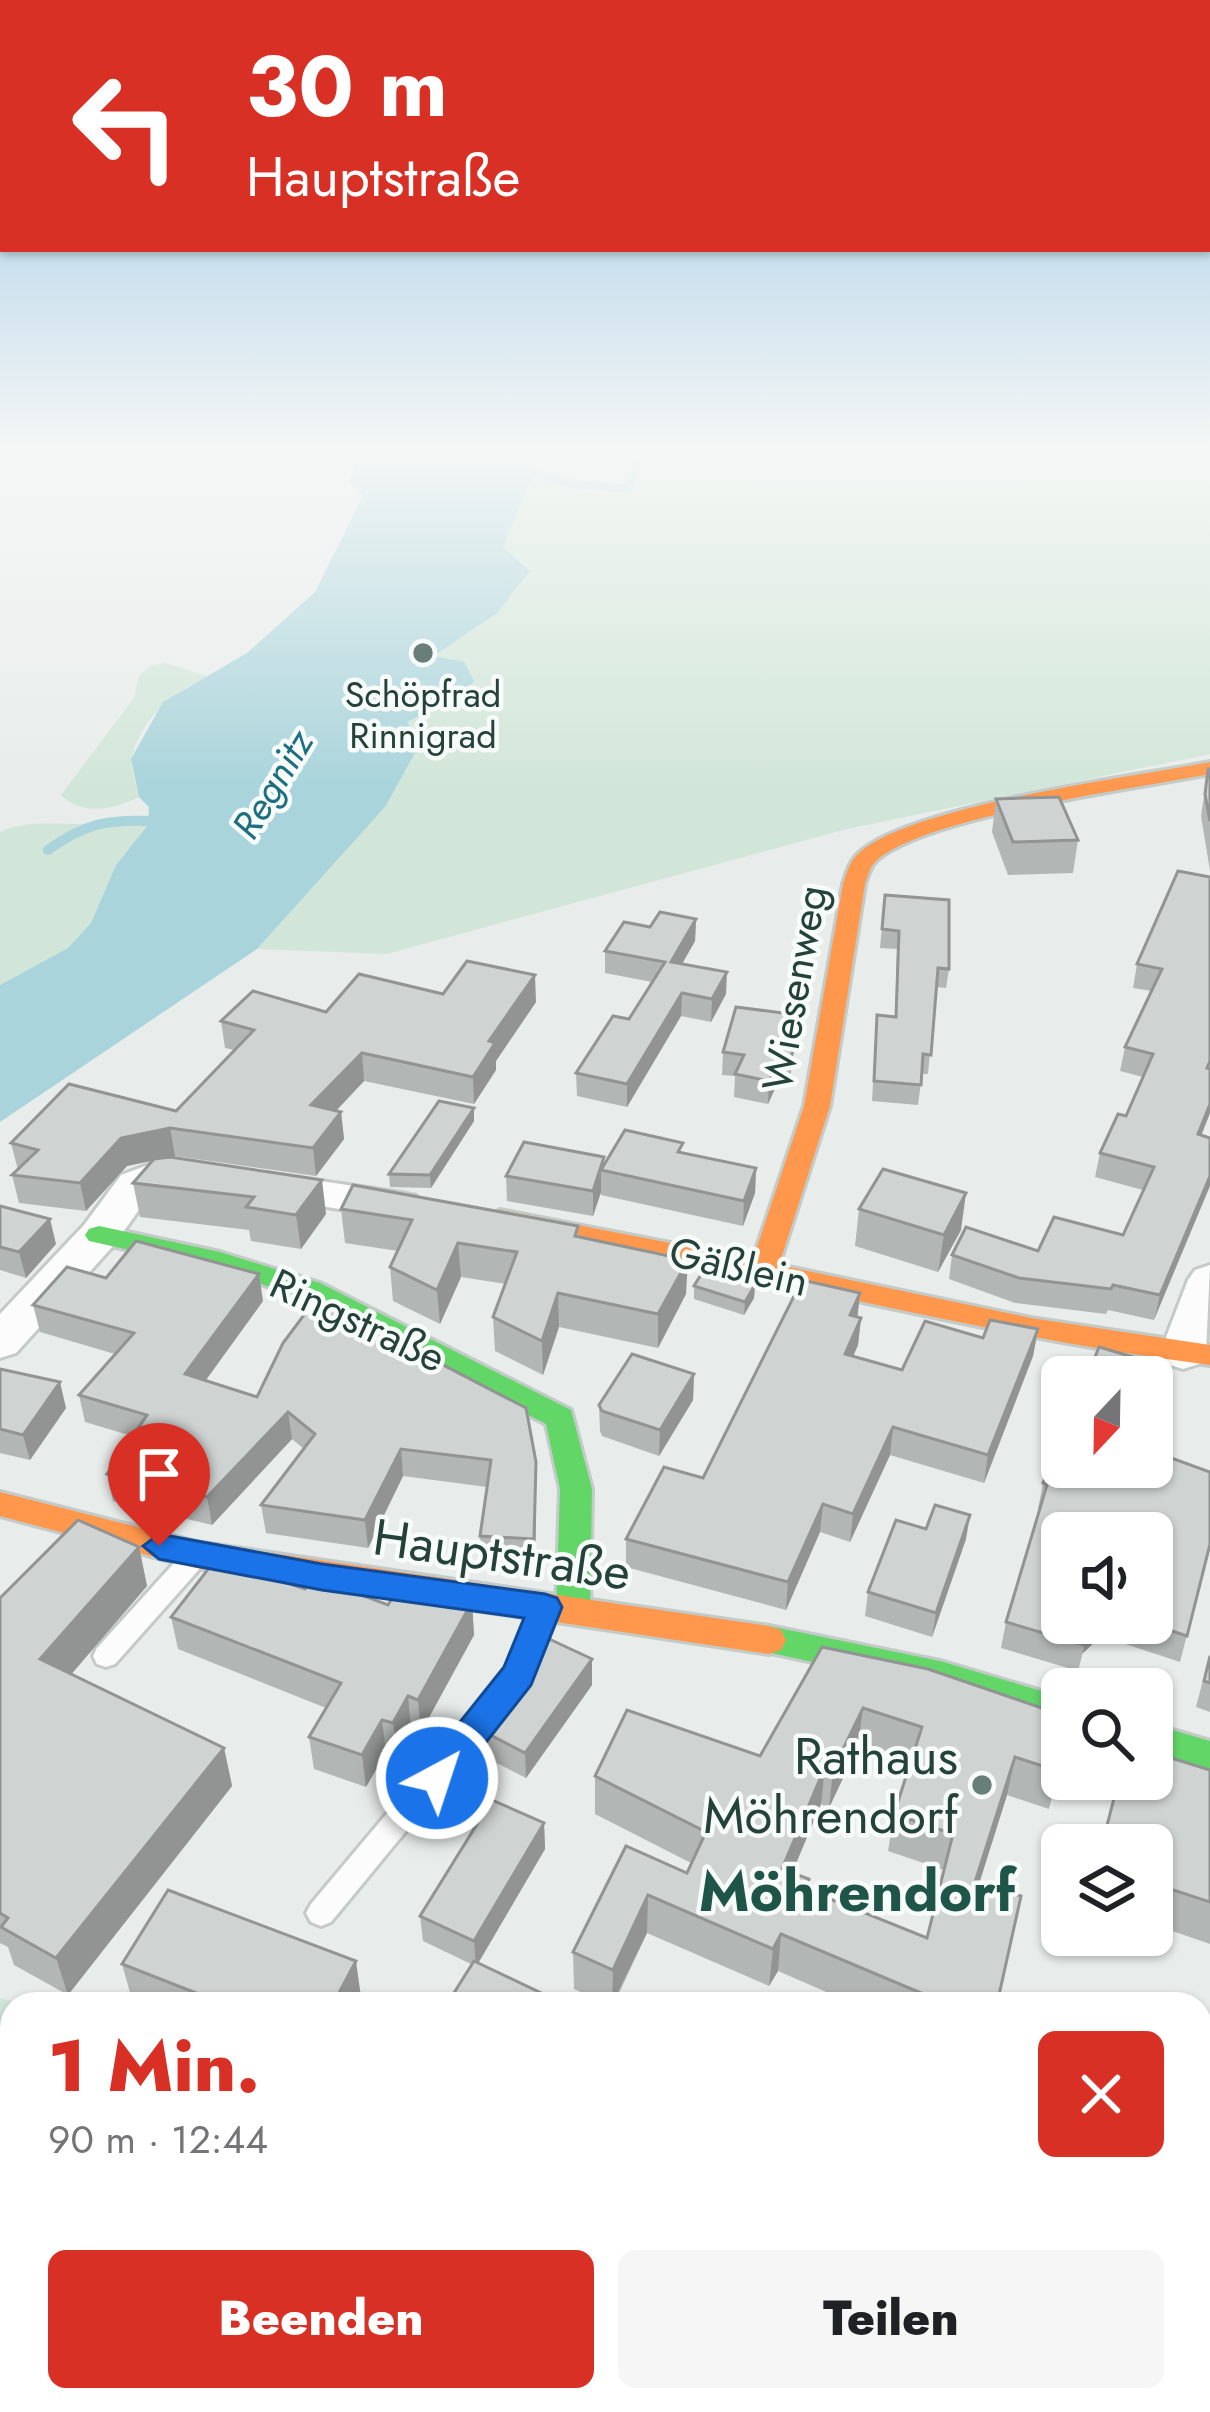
<!DOCTYPE html>
<html lang="de">
<meta charset="utf-8">
<style>
body{margin:0;font-family:Jost,sans-serif;background:#f6f6f6;color:#202124;height:100vh;display:flex;flex-direction:column;font-size:45px;white-space:nowrap}
*{box-sizing:border-box;margin:0}
p{font-size:39px;color:#757577}
.icon{flex:none;width:66px;height:66px;fill:none;stroke:currentColor;stroke-width:2;stroke-linecap:round;stroke-linejoin:round}
.map{position:relative;flex:1;overflow:hidden}
.sheet{position:absolute;left:0px;top:1992px;width:1212px;height:420px;display:flex;flex-direction:column;background:#fff;border-radius:36px 36px 0 0;box-shadow:0 3px 9px #0004}
.sheet>*{flex:none}
.guide{position:absolute;left:0px;top:0px;width:1212px;height:252px;box-shadow:0 3px 9px #0004;background:#d93025;color:#fff;overflow:hidden}
.needle{width:78px;rotate:202deg}
.controls{position:absolute;left:1041px;top:1356px;display:grid;gap:24px}
.controls a{display:grid;place-items:center;width:132px;height:132px;border-radius:18px;background:#fff;box-shadow:0 3px 9px #0004;font-size:60px}
.pin{position:absolute;display:grid;place-items:center;width:102px;height:102px;color:#fff;margin:-123px -51px;border-radius:50% 50% 50% 0;rotate:-45deg;box-shadow:0 0 12px #0007}
.pin .icon{rotate:45deg}
.me{position:absolute;width:132px;margin:-66px;rotate:40deg;stroke-linejoin:round;filter:drop-shadow(0 0 9px #0008)}
.turn{display:flex;align-items:center;gap:42px;height:252px;padding:0 48px;font-size:54px}
.turn .icon{width:156px;height:156px;stroke-width:2.5}
.turn b{display:block;font-size:84px;line-height:102px}
.round{display:grid;place-items:center;flex:none;width:126px;height:126px;border-radius:18px;background:#f6f6f6}
.overview{display:flex;align-items:center;justify-content:space-between;height:204px;padding:0 48px}
h1{font-size:72px;font-weight:800;line-height:90px;color:#d93025}
.primary-button{display:flex;gap:24px;margin-top:auto;padding:24px 48px}
.primary-button a{flex:1;height:138px;border-radius:18px;background:#d93025;color:#fff;font-size:48px;font-weight:800;line-height:138px;text-align:center}
.primary-button a+a{background:#f6f6f6;color:#202124}
.map>svg:first-child{display:block}
.green{fill:#d1e6d8}
.water{fill:#a9d4db}
.lines{fill:none;stroke-linecap:round;stroke-linejoin:round}
.stream-far1{stroke:#a9d4db;stroke-width:8}
.stream{stroke:#a9d4db;stroke-width:10}
.lane-casing{stroke:#c5cac8;stroke-width:6}
.street-casing{stroke:#c5cac8;stroke-width:6}
.fast-casing{stroke:#c3cbc8;stroke-width:6}
.slow-casing{stroke:#c3cbc8;stroke-width:6}
.lane{fill:#fcfcfc;fill-rule:evenodd}
.street{fill:#fcfcfc;fill-rule:evenodd}
.fast{fill:#63d668;fill-rule:evenodd}
.slow{fill:#ff974d;fill-rule:evenodd}
.wall{fill:#b2b6b5;fill-rule:evenodd}
.shaded-wall{fill:#919493}
.building{fill:#cfd4d2;stroke:#919493;stroke-width:3;fill-rule:evenodd}
.route{fill:#1a73e8;stroke:#114b97;stroke-width:3}
.poi-dot{fill:#697e78;stroke:#f7fbf9;stroke-width:4.5}
.labels{text-anchor:middle;stroke-width:9;stroke-linejoin:round;paint-order:stroke}
.far-poi-label{font-size:36px;fill:#24423a;stroke:#f7fbf9}
.far-water-label{font-size:39px;font-style:italic;fill:#1c6f80;stroke:#f7fbf9}
.street-label{font-size:42px;fill:#24423a;stroke:#f7fbf9}
.near-street-label{font-size:51px;fill:#24423a;stroke:#f7fbf9}
.near-poi-label{font-size:51px;fill:#24423a;stroke:#f7fbf9;text-anchor:end}
.near-quarter-label{font-size:57px;font-weight:bold;fill:#1f5548;stroke:#f7fbf9}
</style>
<div class="map">
<svg width="1210" height="2412" viewBox="0 0 1210 2412">
<rect width="100%" height="100%" fill="#e8edeb"/>
<g class="green">
<path d="M536,451H1210V754L847,829L387,954L257,949L385,807L417,735L407,722L440,707L453,659L433,657L529,570L503,547L534,473Z"/>
<path d="M165,663L210,677C176,687 138,721 132,758C130,769 137,786 139,797C114,809 84,817 61,795L134,698L139,676L150,666Z"/>
<path d="M117,819L148,825L116,865L91,923L68,948L0,985V832C37,815 79,831 117,819Z"/>
<path d="M0,1998L24,2004H12V2400H389L384,2412H0Z"/>
<path d="M470,2400H910L907,2412H465Z"/>
</g>
<path class="water" d="M349,451H536L534,472L503,547L530,571L497,613L434,656L464,662L474,681L460,696L407,722L421,742L385,807L257,949L0,1122V985L68,948L91,923L116,865L148,825L149,807L139,797L131,759L163,702L247,653L315,592L363,496L348,481L355,466Z"/>
<g class="lines">
<path class="stream-far1" d="M534,472L572,484L629,489L639,451"/>
<path class="stream" d="M48,850C84,824 107,819 151,821"/>
<g class="lane-casing">
<g id="lane">
<path d="M194,1548L203,1551L207,1558L203,1565L115,1664L106,1667L97,1664L93,1656L97,1648L185,1551Z"/>
<path d="M545,1598L554,1601L558,1608L528,1683L331,1922L321,1926L311,1922L306,1913L311,1904L508,1669L532,1608L536,1601Z"/>
</g>
</g>
<g class="street-casing">
<g id="street">
<path d="M161,1160L203,1166L209,1175L203,1184L151,1193L114,1245L16,1353L0,1358V1314L84,1225L121,1175Z"/>
<path d="M267,1173L401,1193L416,1196L422,1206L416,1216L401,1219L252,1195L246,1186L252,1177Z"/>
<path d="M1210,1265L1206,1353L1199,1364L1183,1369L1167,1364L1160,1353L1188,1280L1195,1270Z"/>
</g>
</g>
<g class="fast-casing">
<g id="fast">
<path d="M99,1226L220,1252L320,1283L571,1410L592,1489L590,1611L585,1620L573,1624L561,1620L556,1611L560,1489L546,1424L300,1297L215,1269L89,1241L85,1235L89,1229Z"/>
<path d="M769,1626L940,1661L1062,1697V1727L940,1689L757,1650L752,1640L757,1630Z"/>
<path d="M1152,1724L1210,1741V1771L1152,1754Z"/>
</g>
</g>
<g class="slow-casing">
<g id="slow">
<path d="M1210,762V774C1138,788 927,816 877,860C870,866 868,875 865,884L830,1106L779,1265L1031,1318L1210,1345V1365C970,1334 738,1269 500,1228L486,1219L500,1210L753,1259L804,1106L843,884C847,872 850,860 860,852C915,805 1132,777 1210,762Z"/>
<path d="M0,1492L196,1542L769,1626L781,1630L786,1640L781,1650L769,1654L196,1568L0,1516Z"/>
</g>
</g>
<use href="#lane" class="lane"/>
<use href="#street" class="street"/>
<use href="#fast" class="fast"/>
<use href="#slow" class="slow"/>
</g>
<g class="wall">
<path d="M1208,769H1210V871L1201,816Z"/>
<path d="M996,799L1078,840L1073,873L1008,875L992,832Z"/>
<path d="M1210,877V1113L1201,1135L1154,1320L1108,1310L1106,1314L1015,1303L949,1279L952,1255L1038,1251L1123,1235L1143,1190L1095,1177L1100,1153L1126,1116L1143,1077L1120,1071L1125,1047L1152,991L1133,988L1137,964Z"/>
<path d="M885,895L949,969L946,988L936,987L928,1074H922L918,1105L872,1101L877,1015L895,1017L897,949L880,948Z"/>
<path d="M696,919L695,941L682,964L726,994L711,1022L681,1016L627,1107L577,1096L576,1073L629,1019L652,982L605,973V951L650,927Z"/>
<path d="M443,994L536,1002L496,1061V1070L474,1104L364,1081L336,1111L341,1112L344,1139L316,1176L175,1156L167,1157L326,1214L301,1249L251,1241L249,1230L140,1217L133,1183L154,1160L127,1166L86,1211L19,1203L12,1175L18,1170L11,1143L176,1111L234,1050L225,1048L221,1021L326,1012Z"/>
<path d="M798,1015L789,1083L778,1082L768,1104L734,1097L735,1076L722,1075L723,1052Z"/>
<path d="M474,1108V1121L431,1188L390,1187L389,1174Z"/>
<path d="M683,1153L756,1168L755,1193L743,1226L601,1195V1192L593,1216L507,1201L506,1176Z"/>
<path d="M0,1206L56,1244L26,1278L0,1270Z"/>
<path d="M341,1209L578,1226V1236L686,1294L658,1348L559,1327L543,1375L495,1351L493,1317L506,1284L461,1277L440,1324L393,1301L390,1267L398,1251L345,1243Z"/>
<path d="M859,1209L961,1230L938,1272L855,1246Z"/>
<path d="M106,1278L263,1301L205,1381L257,1397L316,1299L536,1489L535,1567L482,1564L480,1536L487,1487L403,1476L368,1548L266,1533L261,1505L304,1449L292,1439L212,1525L113,1501L107,1474L132,1436L85,1422L79,1395L115,1354L40,1332L33,1305Z"/>
<path d="M755,1285L754,1298L744,1315L694,1299V1286Z"/>
<path d="M860,1293L857,1317L861,1318L858,1345L853,1356L902,1370L983,1338L1038,1329L1033,1356L984,1483L890,1455L850,1542L820,1532L786,1610L626,1567V1539L703,1478Z"/>
<path d="M0,1369L66,1408L30,1460L0,1453Z"/>
<path d="M694,1374L693,1400L659,1456L602,1436L600,1431L599,1405Z"/>
<path d="M1062,1437V1467H1152V1451L1210,1472V1544L1180,1662L1101,1636L1082,1654L1078,1671L1001,1648L1006,1622L1039,1510L1038,1509L1043,1483ZM1062,1533H1152V1623H1062Z"/>
<path d="M966,1539L932,1637L865,1616L868,1592Z"/>
<path d="M139,1547L147,1586L71,1674L224,1748L232,1786L68,1995L14,1965L8,1947L0,1943V1598Z"/>
<path d="M305,1589L388,1605L472,1602L474,1635L421,1732L411,1728L397,1755L386,1752L366,1787L314,1769L309,1737L326,1708L178,1649L171,1617Z"/>
<path d="M822,1647L1062,1754L1049,1809L1007,1795L979,1883L997,2004H854L778,1971L769,1986L647,1933L614,2004H607L574,1989L573,1952L626,1846L687,1873L691,1863L595,1814V1776L760,1756ZM858,1746L910,1764L894,1814L888,1851L944,1870L927,1938L808,1890L809,1879L792,1873L821,1804L829,1808Z"/>
<path d="M1210,1653V1712L1196,1707Z"/>
<path d="M592,1685L526,1778L479,1754L477,1728Z"/>
<path d="M1210,1770V1944L1152,1924V1845Z"/>
<path d="M544,1823L545,1849L478,1963L471,1964L423,1941L420,1916Z"/>
<path d="M122,1964L361,1997L358,2004H142L132,2000Z"/>
<path d="M1210,2055V2117L1202,2075Z"/>
<path d="M1200,2195L1210,2198V2327L1200,2323Z"/>
</g>
<g class="shaded-wall">
<path d="M696,919L695,941L670,985L671,962Z"/>
<path d="M727,972L726,994L711,1022L712,999Z"/>
<path d="M535,975L536,1002L496,1061V1070L474,1104L473,1077L489,1041Z"/>
<path d="M682,993L681,1016L627,1107V1084Z"/>
<path d="M798,1015L796,1037L789,1083L791,1060Z"/>
<path d="M362,1053L364,1081L315,1133L311,1105Z"/>
<path d="M780,1059L778,1082L768,1104L769,1081Z"/>
<path d="M1210,1104V1113L1192,1159L1198,1134Z"/>
<path d="M474,1108V1121L431,1188L430,1175Z"/>
<path d="M341,1112L344,1139L316,1176L313,1148Z"/>
<path d="M170,1128L175,1156L127,1166L86,1211L80,1183L121,1138Z"/>
<path d="M604,1157V1171L601,1170V1192L593,1216V1191Z"/>
<path d="M756,1168L755,1193L743,1226L744,1201Z"/>
<path d="M1210,1176V1186L1154,1320L1160,1295Z"/>
<path d="M322,1180L326,1214L301,1249L296,1215Z"/>
<path d="M966,1193L961,1230L938,1272L944,1235Z"/>
<path d="M50,1219L56,1244L26,1278L19,1252Z"/>
<path d="M458,1243L461,1277L440,1324L437,1290Z"/>
<path d="M688,1260L686,1294L658,1348V1314Z"/>
<path d="M259,1274L263,1301L190,1402L185,1374Z"/>
<path d="M755,1285L754,1298L744,1315L745,1302Z"/>
<path d="M558,1293L559,1327L543,1375L542,1341Z"/>
<path d="M860,1293L857,1321L850,1315Z"/>
<path d="M861,1318L858,1345L842,1382L845,1354Z"/>
<path d="M1038,1329L1033,1356L984,1483L988,1455Z"/>
<path d="M1167,1367L1160,1393L1152,1415V1405Z"/>
<path d="M694,1374L693,1400L659,1456L660,1430Z"/>
<path d="M60,1382L66,1408L30,1460L23,1435Z"/>
<path d="M288,1412L292,1439L212,1525L207,1497Z"/>
<path d="M893,1427L890,1455L850,1542L853,1514Z"/>
<path d="M401,1449L403,1476L368,1548L365,1520Z"/>
<path d="M536,1462V1489L535,1567L534,1539Z"/>
<path d="M823,1504L820,1532L786,1610L788,1582Z"/>
<path d="M970,1515L966,1539L932,1637L936,1613Z"/>
<path d="M139,1547L147,1586L51,1698L40,1659Z"/>
<path d="M472,1602L474,1635L421,1732L418,1700Z"/>
<path d="M1094,1623H1104L1101,1636L1082,1654L1078,1671L1089,1628Z"/>
<path d="M592,1659V1685L526,1778L525,1753Z"/>
<path d="M408,1696L411,1728L397,1755L393,1723Z"/>
<path d="M863,1708L858,1746L829,1808L833,1770Z"/>
<path d="M382,1720L386,1752L366,1787L362,1755Z"/>
<path d="M224,1748L232,1786L68,1995L56,1958Z"/>
<path d="M1015,1757L1007,1795L968,1919L975,1882Z"/>
<path d="M825,1767L821,1804L778,1906L782,1869Z"/>
<path d="M544,1823L545,1849L476,1967L474,1941Z"/>
<path d="M648,1895L647,1933L612,2004L613,1970Z"/>
<path d="M781,1934L778,1971L769,1986L773,1949Z"/>
<path d="M356,1961L361,1997L358,2004H333Z"/>
</g>
<g class="building">
<path d="M1208,769H1210V821L1205,794Z"/>
<path d="M1059,797L1078,840L1013,842L996,799Z"/>
<path d="M1178,871L1210,877V1061L1207,1068L1210,1069V1104L1198,1134L1210,1138V1176L1160,1295L1113,1285L1111,1289L1019,1278L952,1255L966,1227L1038,1251L1054,1217L1123,1235L1154,1167L1100,1153L1118,1114L1126,1116L1153,1054L1125,1047L1162,969L1137,964Z"/>
<path d="M885,895L949,900V969L938,968L931,1055L923,1054L921,1085L874,1081L877,1015L896,1017L899,931L882,929Z"/>
<path d="M660,912L696,919L671,962L727,972L712,999L682,993L627,1084L576,1073L613,1016L629,1019L665,962L605,951L624,922L650,927Z"/>
<path d="M467,961L535,975L489,1041L495,1043L473,1077L362,1053L311,1105L341,1112L313,1148L170,1128L121,1138L80,1183L12,1175L38,1150L11,1143L69,1084L176,1111L254,1030L221,1021L253,991L326,1012L359,974L443,994Z"/>
<path d="M736,1007L798,1015L791,1060L780,1059L769,1081L735,1074L744,1055L723,1052Z"/>
<path d="M439,1101L474,1108L430,1175L389,1174Z"/>
<path d="M625,1130L683,1143L678,1152L756,1168L744,1201L601,1170Z"/>
<path d="M524,1142L604,1157L593,1191L506,1176Z"/>
<path d="M170,1157L322,1180L296,1215L246,1207L254,1197L133,1183L154,1159Z"/>
<path d="M883,1169L966,1193L944,1235L859,1209Z"/>
<path d="M353,1185L578,1226L575,1236L688,1260L658,1314L558,1293L542,1341L493,1317L517,1252L458,1243L437,1290L390,1267L412,1220L341,1209Z"/>
<path d="M0,1206L50,1219L19,1252L0,1247Z"/>
<path d="M136,1241L259,1274L185,1374L257,1397L283,1343L316,1299L526,1408L536,1462L534,1539L480,1536L491,1460L401,1449L365,1520L261,1505L315,1434L288,1412L207,1497L107,1474L147,1415L79,1395L134,1333L33,1305L67,1267L106,1278Z"/>
<path d="M702,1273L755,1285L745,1302L694,1286Z"/>
<path d="M802,1280L860,1293L850,1315L861,1318L845,1354L902,1370L925,1321L983,1338L990,1320L1038,1329L988,1455L893,1427L853,1514L823,1504L788,1582L626,1539L664,1467L703,1478Z"/>
<path d="M1099,1347L1167,1367L1152,1405V1377H1087Z"/>
<path d="M632,1354L694,1374L660,1430L602,1411L599,1405Z"/>
<path d="M0,1369L60,1382L23,1435L0,1429Z"/>
<path d="M1062,1437V1467H1152V1451L1210,1472V1544L1187,1636L1148,1623H1152V1533H1062V1623H1094L1089,1628L1084,1645L1006,1622L1047,1485L1043,1483Z"/>
<path d="M935,1505L970,1515L936,1613L868,1592L896,1520L926,1529Z"/>
<path d="M78,1520L139,1547L40,1659L224,1748L56,1958L1,1927L8,1918L0,1913V1598Z"/>
<path d="M216,1559L305,1589L313,1577L388,1605L399,1587L472,1602L418,1700L408,1696L393,1723L382,1720L362,1755L309,1737L341,1683L171,1617Z"/>
<path d="M545,1637L592,1659L525,1753L477,1728Z"/>
<path d="M822,1647L928,1669L1062,1715V1754L1058,1771L1015,1757L975,1882L1021,1896L997,2004H947L781,1934L773,1949L648,1895L613,1970L573,1952L626,1846L687,1873L706,1832L595,1776L627,1710L760,1756ZM863,1708L922,1727L894,1814L953,1834L927,1938L805,1889L809,1879L782,1869L825,1767L833,1770Z"/>
<path d="M1210,1656V1683L1204,1681Z"/>
<path d="M1152,1752L1210,1770V1902L1152,1883V1845H1102L1119,1779H1152Z"/>
<path d="M492,1800L544,1823L474,1941L420,1916Z"/>
<path d="M168,1890L356,1961L333,2004H224L122,1964Z"/>
<path d="M474,1961L560,2002L559,2004H447Z"/>
<path d="M1200,2195L1210,2198V2290L1200,2286Z"/>
<path d="M992,2400H1064L1099,2411L990,2412Z"/>
</g>
<linearGradient id="sky" x2="0" y2="1"><stop stop-color="#8fc1e3"/><stop offset="0.57" stop-color="#f5f7f6"/><stop offset="1" stop-color="#f5f7f6" stop-opacity="0"/></linearGradient>
<rect width="1210" height="789" fill="url(#sky)"/>
<path class="route" d="M159,1534L322,1564L545,1594L557,1598L562,1607L531,1685L450,1788L437,1793L424,1788L419,1778L424,1767L504,1667L524,1618L322,1590L159,1559L143,1546Z"/>
<g class="poi-dot">
<circle cx="423" cy="653" r="12"/>
<circle cx="982" cy="1785" r="12"/>
</g>
<g class="labels">
<g class="far-poi-label">
<text x="423" y="707">Schöpfrad<tspan x="423" dy="41">Rinnigrad</tspan></text>
</g>
<g class="far-water-label">
<text transform="translate(272 784) rotate(-59)" y="14">Regnitz</text>
</g>
<g class="street-label">
<text transform="translate(794 988) rotate(-80)" y="15">Wiesenweg</text>
<text transform="translate(739 1266) rotate(13)" y="15">Gäßlein</text>
<text transform="translate(358 1320) rotate(25)" y="15">Ringstraße</text>
</g>
<g class="near-street-label">
<text transform="translate(502 1554) rotate(8)" y="18">Hauptstraße</text>
</g>
<g class="near-poi-label">
<text x="958" y="1774">Rathaus<tspan x="958" dy="59">Möhrendorf</tspan></text>
</g>
<g class="near-quarter-label">
<text x="857" y="1911">Möhrendorf</text>
</g>
</g>
</svg>
<div class="controls">
<a><svg class="needle" viewBox="-14 -14 28 28"><path d="M0-13l5 13h-10z" fill="#e53935"/><path d="M0 13l5-13h-10z" fill="#757577"/></svg></a>
<a><svg class="icon" aria-label="sound" viewBox="0 0 24 24"><path d="M4 9h4l5-4v14l-5-4H4zM17 9q2 3 0 6"/></svg></a>
<a><svg class="icon" aria-label="search" viewBox="0 0 24 24"><circle cx="10" cy="10" r="6"/><path d="M15 15l6 6"/></svg></a>
<a><svg class="icon" aria-label="layers" viewBox="0 0 24 24"><path d="M12 4l9 5-9 5-9-5zM3 14l9 5 9-5"/></svg></a>
</div>
<div class="pin" style="left:159px;top:1546px;background:#d93025"><svg class="icon" aria-label="arrive" viewBox="0 0 24 24"><path d="M6 21V4h12l-3 4 3 4H6"/></svg></div>
<svg class="me" style="left:437px;top:1778px" viewBox="-20 -20 40 40"><circle r="17" fill="#1a73e8" stroke="#fff" stroke-width="3"/><path d="M0-11L8 9 0 5-8 9z" fill="#fff"/></svg>
<div class="guide">
<div class="turn"><svg class="icon" aria-label="left" viewBox="0 0 24 24"><path d="M17 20v-9H6M10 6l-5 5 5 5"/></svg><div><b>30 m</b>Hauptstraße</div></div>
</div>
<section class="sheet">
<div class="overview"><div><h1>1 Min.</h1><p>90 m · 12:44</p></div><a class="round" style="background:#d93025;color:#fff"><svg class="icon" aria-label="close" viewBox="0 0 24 24"><path d="M6 6l12 12M18 6L6 18"/></svg></a></div>
<div class="primary-button"><a>Beenden</a><a>Teilen</a></div>
</section>
</div>
